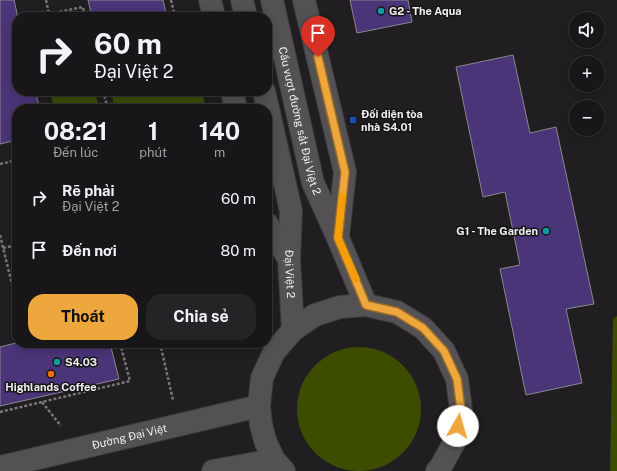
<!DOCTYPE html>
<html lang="vi">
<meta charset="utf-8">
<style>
body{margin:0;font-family:"Public Sans",sans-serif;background:#252326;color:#f1f3f6;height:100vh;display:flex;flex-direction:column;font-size:15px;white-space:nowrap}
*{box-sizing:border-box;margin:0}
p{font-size:13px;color:#9f9fa2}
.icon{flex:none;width:22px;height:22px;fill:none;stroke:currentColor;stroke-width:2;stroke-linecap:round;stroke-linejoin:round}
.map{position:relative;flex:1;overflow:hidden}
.details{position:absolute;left:12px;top:104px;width:260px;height:244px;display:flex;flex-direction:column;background:#181619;border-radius:16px;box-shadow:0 2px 10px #0003,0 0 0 1px #363538}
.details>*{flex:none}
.hud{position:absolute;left:12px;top:12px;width:260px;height:84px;border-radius:16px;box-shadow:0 2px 10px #0003,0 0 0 1px #363538;background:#181619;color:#f1f3f6;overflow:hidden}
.fabs{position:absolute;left:569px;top:12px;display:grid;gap:8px}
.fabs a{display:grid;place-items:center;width:36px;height:36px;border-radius:50%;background:#181619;box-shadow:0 2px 10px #0003,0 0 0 1px #363538;font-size:20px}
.pin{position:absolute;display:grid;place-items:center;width:34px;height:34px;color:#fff;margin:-41px -17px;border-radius:50% 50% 50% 0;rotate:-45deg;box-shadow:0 0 4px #0007}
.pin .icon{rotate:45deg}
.me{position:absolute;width:44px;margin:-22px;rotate:7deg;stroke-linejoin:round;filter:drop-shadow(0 0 3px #0008)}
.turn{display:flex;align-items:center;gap:14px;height:84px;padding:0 16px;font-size:18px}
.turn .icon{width:52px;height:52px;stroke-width:2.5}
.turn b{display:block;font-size:28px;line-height:34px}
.eta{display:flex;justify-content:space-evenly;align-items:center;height:68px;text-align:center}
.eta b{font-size:24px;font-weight:700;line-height:28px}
.button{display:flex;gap:8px;margin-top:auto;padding:8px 16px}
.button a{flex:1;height:46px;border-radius:16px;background:#eea73c;color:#111;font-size:16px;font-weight:700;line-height:46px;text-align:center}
.button a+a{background:#252326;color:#f1f3f6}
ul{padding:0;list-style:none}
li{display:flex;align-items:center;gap:12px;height:52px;padding:0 16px}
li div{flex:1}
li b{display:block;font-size:15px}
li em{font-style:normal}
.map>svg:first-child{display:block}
.green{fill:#3c4d00}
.building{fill:#4a3578;stroke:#88888b}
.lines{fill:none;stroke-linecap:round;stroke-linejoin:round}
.secondary-casing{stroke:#3c3b3c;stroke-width:24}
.path{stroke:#787678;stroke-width:2.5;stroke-dasharray:3 2;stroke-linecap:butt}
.secondary{stroke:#535154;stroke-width:22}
.route-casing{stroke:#9b6d27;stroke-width:10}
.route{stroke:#eea73c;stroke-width:7}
.slow{stroke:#f59e0b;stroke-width:7}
.culture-dot{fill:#0f9aa8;stroke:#171517;stroke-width:1.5}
.transit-dot{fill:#1a4fb4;stroke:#171517;stroke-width:1.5}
.food-dot{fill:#e8710a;stroke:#171517;stroke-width:1.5}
.labels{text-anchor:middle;stroke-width:3;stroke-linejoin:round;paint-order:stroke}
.poi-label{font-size:11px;font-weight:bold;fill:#efeeef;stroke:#171517;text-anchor:start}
.street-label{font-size:11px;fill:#efeeef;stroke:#171517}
</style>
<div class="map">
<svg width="617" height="471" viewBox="0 0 617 471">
<rect width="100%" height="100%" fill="#201e21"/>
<g class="green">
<path d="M50,91H95L99,109H54Z"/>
<path d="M136,91H202L206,109H115L112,96Z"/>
<path d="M617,316V471H610L613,319Z"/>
<circle cx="359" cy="409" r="62"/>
</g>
<g class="building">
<path d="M0,0H14L17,13V91H35L40,109H17V140L0,144Z"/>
<path d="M88,0H163L167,17H92Z"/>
<path d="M350,0H408L412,22L357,33Z"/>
<path d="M513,55L530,133L556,127L594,304L566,309L582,383L526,395L500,269L520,265L505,192L483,197L456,67Z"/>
<path d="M16,343H110L119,379L0,406V347Z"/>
</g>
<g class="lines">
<g class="secondary-casing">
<g id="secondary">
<path d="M210,0L214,17"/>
<path d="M242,0L246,17"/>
<path id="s1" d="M272,0L313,183L338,238L366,305"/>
<path d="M304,0L345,172L338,236"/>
<path d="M232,91L236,109"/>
<path id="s2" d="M264,91L291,211L289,259L293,330"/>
<path d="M267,224L289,259"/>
<path id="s3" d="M0,467L259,406"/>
<path d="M213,471L274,460"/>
<path d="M284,471L274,460L266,443L261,425L259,406L262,378L274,352L293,330L315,315L340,307L366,305L397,312L423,328L444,351L457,379L461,410L455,441L440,468L437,471"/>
</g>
</g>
<g class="path">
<path d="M46,0L49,14L83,7L85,17"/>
<path d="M171,0L175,17"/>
<path d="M103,91L108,109"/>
<path d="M0,164L17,160"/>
<path d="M0,235L17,305"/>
<path d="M3,248L17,245"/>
<path d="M160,343L173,400"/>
<path d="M42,402L61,426"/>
<path d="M0,412L130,381L120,343"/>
</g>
<use href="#secondary" class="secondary"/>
</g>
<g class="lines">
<g class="route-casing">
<path id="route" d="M318,57L345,172L338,238L366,305L397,312L423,328L444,351L457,379L461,410L458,426"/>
</g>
<use href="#route" class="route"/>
<path class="slow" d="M342,197L338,238L356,279"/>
</g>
<g class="culture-dot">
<circle cx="381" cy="11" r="4"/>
<circle cx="546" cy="231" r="4"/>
<circle cx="57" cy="362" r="4"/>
</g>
<rect class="transit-dot" x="349" y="116" width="8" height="8" rx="2"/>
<circle class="food-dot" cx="51" cy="374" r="4"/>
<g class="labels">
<g class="poi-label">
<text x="389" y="15">G2 - The Aqua</text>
<text x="361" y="118">Đối diện tòa<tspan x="361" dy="13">nhà S4.01</tspan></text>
<text x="538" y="235" text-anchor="end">G1 - The Garden</text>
<text x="65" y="366">S4.03</text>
<text x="51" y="391" text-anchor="middle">Highlands Coffee</text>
</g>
<g class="street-label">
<text dy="4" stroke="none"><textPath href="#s1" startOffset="124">Cầu vượt đường sắt Đại Việt 2</textPath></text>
<text dy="4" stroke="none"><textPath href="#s2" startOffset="186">Đại Việt 2</textPath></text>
<text dy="4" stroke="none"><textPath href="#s3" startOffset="133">Đường Đại Việt</textPath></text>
</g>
</g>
</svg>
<div class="fabs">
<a><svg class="icon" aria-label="sound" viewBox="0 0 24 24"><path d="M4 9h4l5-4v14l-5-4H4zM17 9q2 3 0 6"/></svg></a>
<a>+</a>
<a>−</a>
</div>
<div class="pin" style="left:318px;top:57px;background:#d93025"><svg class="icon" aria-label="arrive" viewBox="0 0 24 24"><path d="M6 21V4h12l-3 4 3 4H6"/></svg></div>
<svg class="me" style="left:458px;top:426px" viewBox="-20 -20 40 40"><circle r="19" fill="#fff"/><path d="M0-13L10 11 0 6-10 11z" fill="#eea73c"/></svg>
<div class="hud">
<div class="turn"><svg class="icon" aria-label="right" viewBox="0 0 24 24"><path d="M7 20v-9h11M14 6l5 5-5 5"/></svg><div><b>60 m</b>Đại Việt 2</div></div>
</div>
<section class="details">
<div class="eta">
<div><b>08:21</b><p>Đến lúc</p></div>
<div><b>1</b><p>phút</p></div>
<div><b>140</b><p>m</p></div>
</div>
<ul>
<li><svg class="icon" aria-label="right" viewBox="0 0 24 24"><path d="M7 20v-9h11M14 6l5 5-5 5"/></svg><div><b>Rẽ phải</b><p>Đại Việt 2</p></div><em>60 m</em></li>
<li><svg class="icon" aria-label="arrive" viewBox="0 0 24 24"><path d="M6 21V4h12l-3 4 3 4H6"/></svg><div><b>Đến nơi</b></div><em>80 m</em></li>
</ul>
<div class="button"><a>Thoát</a><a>Chia sẻ</a></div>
</section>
</div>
